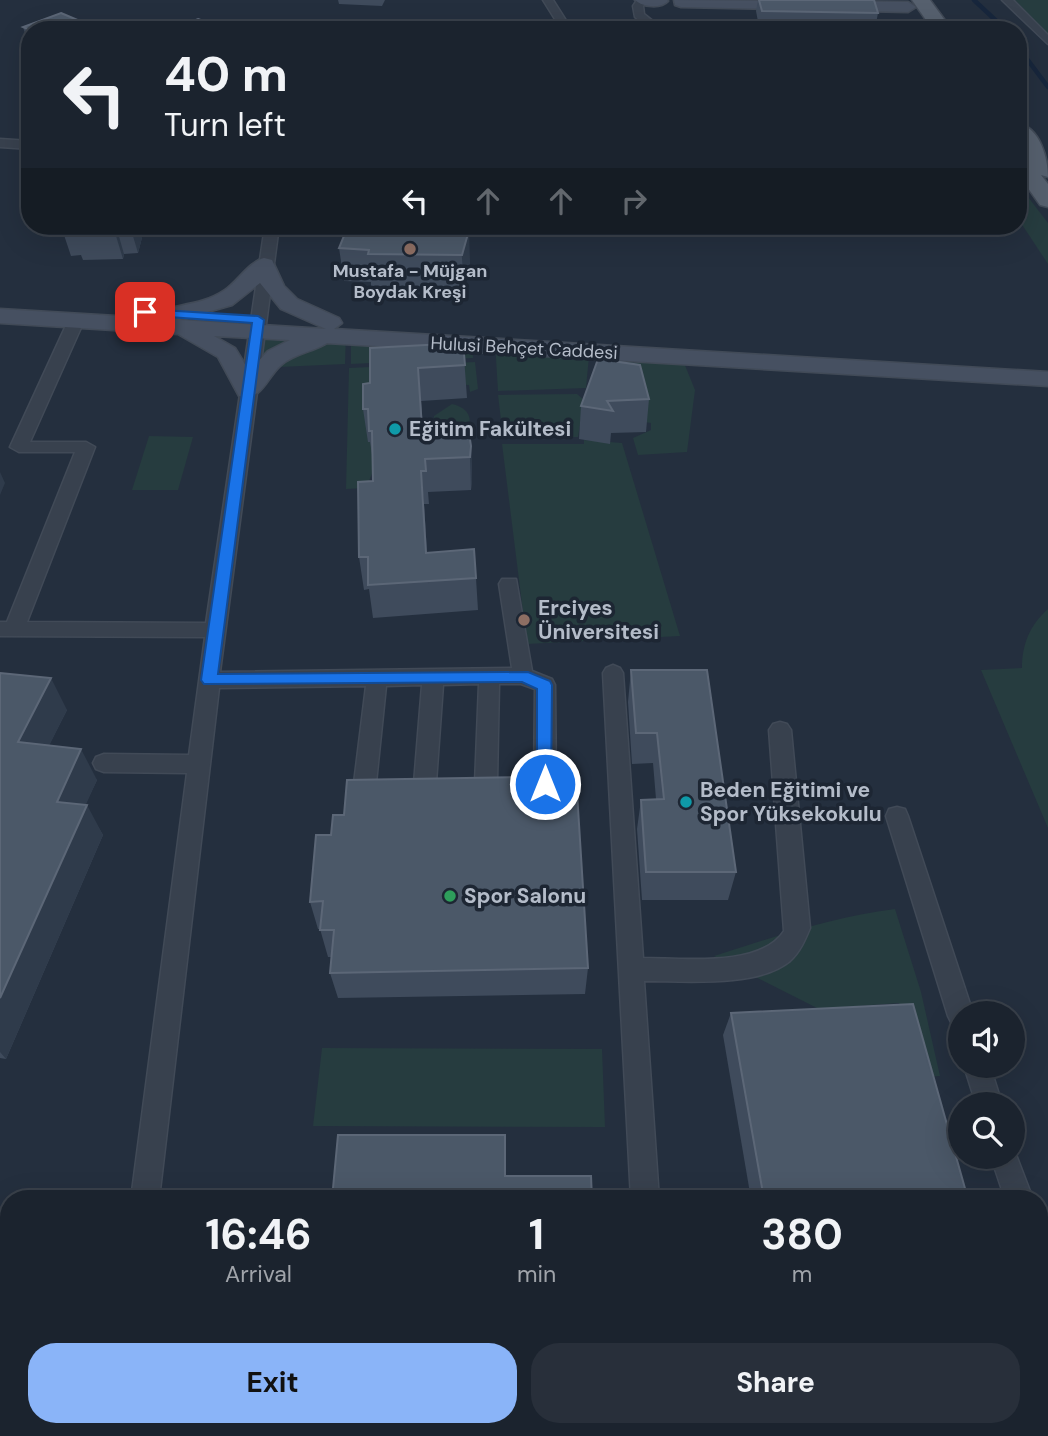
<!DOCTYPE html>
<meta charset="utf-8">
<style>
body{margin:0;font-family:"DM Sans",sans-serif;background:#282f3a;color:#f1f3f6;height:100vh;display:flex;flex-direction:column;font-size:26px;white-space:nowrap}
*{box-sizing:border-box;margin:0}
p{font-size:23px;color:#a0a4aa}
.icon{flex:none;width:38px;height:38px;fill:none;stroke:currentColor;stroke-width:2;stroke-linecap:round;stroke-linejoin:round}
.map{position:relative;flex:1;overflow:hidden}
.sheet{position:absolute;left:0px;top:1190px;width:1048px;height:247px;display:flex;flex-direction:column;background:#1b232e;border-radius:28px 28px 0 0;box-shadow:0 7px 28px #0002,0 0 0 2px #39404a}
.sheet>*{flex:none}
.guide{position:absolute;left:21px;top:21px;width:1006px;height:214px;border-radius:28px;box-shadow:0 7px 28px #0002,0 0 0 2px #39404a;background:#1b232e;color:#f1f3f6;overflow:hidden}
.buttons{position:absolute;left:948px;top:1001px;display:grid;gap:14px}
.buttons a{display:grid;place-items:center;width:77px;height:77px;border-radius:50%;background:#1b232e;box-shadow:0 7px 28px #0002,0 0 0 2px #39404a;font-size:35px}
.pin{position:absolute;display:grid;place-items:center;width:60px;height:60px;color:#fff;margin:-30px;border-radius:14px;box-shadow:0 4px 10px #0006}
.me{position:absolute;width:77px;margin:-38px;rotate:0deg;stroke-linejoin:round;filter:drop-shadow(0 0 5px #0008)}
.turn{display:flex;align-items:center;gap:24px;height:147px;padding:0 28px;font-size:32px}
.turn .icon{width:91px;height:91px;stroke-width:2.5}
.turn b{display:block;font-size:49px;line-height:60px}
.lanes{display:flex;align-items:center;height:66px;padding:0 28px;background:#0003;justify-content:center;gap:35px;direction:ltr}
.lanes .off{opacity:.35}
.eta{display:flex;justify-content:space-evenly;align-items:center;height:119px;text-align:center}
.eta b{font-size:42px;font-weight:700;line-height:49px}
.primary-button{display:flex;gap:14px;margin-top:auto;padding:14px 28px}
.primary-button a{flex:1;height:80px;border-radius:28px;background:#8ab4f8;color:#111;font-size:28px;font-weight:700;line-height:80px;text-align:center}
.primary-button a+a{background:#282f3a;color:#f1f3f6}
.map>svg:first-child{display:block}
.green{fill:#263c3f}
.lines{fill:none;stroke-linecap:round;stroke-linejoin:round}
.stream{stroke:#17263c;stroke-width:4.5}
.street-casing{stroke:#414a57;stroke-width:3}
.secondary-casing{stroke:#414a57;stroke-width:3}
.primary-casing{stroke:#414a57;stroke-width:3}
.street{fill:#38414e;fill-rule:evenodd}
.secondary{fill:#465061;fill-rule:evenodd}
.primary{fill:#56606e;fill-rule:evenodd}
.wall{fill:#3f4b5c}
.shaded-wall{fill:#2f3b4b}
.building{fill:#4b5868;stroke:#5c6777;stroke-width:2}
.route{fill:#1a73e8;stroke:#114b97;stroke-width:2}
.education-dot{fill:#8d6e63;stroke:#1d2633;stroke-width:2.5}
.culture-dot{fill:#0f9aa8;stroke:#1d2633;stroke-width:2.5}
.leisure-dot{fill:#2e9e5b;stroke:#1d2633;stroke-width:2.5}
.labels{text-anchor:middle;stroke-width:7;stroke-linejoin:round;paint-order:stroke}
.far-poi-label{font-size:18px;font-weight:bold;fill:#b4bcc9;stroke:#1d2633}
.far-street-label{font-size:18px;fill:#b4bcc9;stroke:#1d2633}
.poi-label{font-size:21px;font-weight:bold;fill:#b4bcc9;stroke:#1d2633;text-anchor:start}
</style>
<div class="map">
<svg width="1048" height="1436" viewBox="0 0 1048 1436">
<rect width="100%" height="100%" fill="#242f3e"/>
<g class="green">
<path d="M1015,0H1048V34Z"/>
<path d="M1018,184L1048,223V264L1019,220Z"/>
<path d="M346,333L345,364L257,368L260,343L268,335Z"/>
<path d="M351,333L472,341L473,358L351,364Z"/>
<path d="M495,342L590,346L586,388L498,391Z"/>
<path d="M599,348L680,353L695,390L687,452L638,455L633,438L651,430V423L644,422L637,398Z"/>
<path d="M475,362L478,389L470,392L469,385L374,381L373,442L376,464L366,488L346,489L349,368Z"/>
<path d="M577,394L584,400L578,437H503L498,395Z"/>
<path d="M452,404C469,408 474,419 466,433L433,429L434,416Z"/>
<path d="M149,436L193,437L178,490H132Z"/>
<path d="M584,440L622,443L680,636L527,644L502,444H584Z"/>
<path d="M1048,609V828L981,670L1022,668C1022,644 1030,625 1048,609Z"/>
<path d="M895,909L921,992L940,1076L919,1077L899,1003L819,1009L714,956C774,937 832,917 895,909Z"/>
<path d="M322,1048L602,1049L605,1127L313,1126Z"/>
</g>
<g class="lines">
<g class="stream">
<path d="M974,0L1006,30"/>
<path d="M1018,47L1048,87"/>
</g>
<g class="street-casing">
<g id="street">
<path d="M543,0H553L567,22L566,24H558Z"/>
<path d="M637,0H648L643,6L644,14L664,30H652L635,17L633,6Z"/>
<path d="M1002,0H1013L1048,35V44Z"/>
<path d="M30,72V79L21,75L23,73Z"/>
<path d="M0,139L30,141V149L0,147Z"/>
<path d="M265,226H279L220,672L512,668L499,584L502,579H516L532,671L552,679L555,685L556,784L553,790L545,793L537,790L534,784L535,689L521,684H499L497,783L494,789L486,792L478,789L475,783L479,684L443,685L436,783L433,789L425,792L417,789L414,783L422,685L386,686L376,783L373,789L365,792L357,789L354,783L366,686L219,688L159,1199H131L187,773L104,772L96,769L93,763L96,757L104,754L189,755L205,637L0,636V622H7L75,452H19L10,447L68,321L76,316L81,318L84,321L30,442H86L95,447L27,622L206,623Z"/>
<path d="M613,665L620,668L623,673L643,958C683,958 760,968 784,931L769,730L773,724L780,722L787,724L791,730L810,928C805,940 800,952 790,961C757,988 685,981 644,981L659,1199H631L603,673L606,668Z"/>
<path d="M897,807L905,809L908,816L973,1013H961V1028L952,1024L948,1016L886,816L889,809Z"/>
<path d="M964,1066H990L1002,1104H976Z"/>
<path d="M1013,1147L1033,1199H1005L991,1157H1013Z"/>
<path d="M1040,1250L1048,1253V1306L1040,1302Z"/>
<path d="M1048,1326V1356L1040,1357V1327Z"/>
<path d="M100,1428H132L131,1436H99Z"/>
<rect x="644" y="1428" width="32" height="8"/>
<path d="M951,1428H983L984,1436H952Z"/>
</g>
</g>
<g class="secondary-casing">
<g id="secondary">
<path d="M635,0H667L668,1C661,9 642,7 635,0Z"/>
<path d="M674,0L908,2L916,7L908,12L681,7L675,5Z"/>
<path d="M264,258L272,260L284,286L297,299L339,318L342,323L334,329L1048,372V386L327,343C313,352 295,353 281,365C266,378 262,402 239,396L218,357L178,334L0,323V309L166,319L162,314L165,309C186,304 206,303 225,290C238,281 249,262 264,258ZM260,283L281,309L326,329L179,320L232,305ZM214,336L290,340L268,351L249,371L235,348Z"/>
</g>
</g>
<g class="primary-casing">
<g id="primary">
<path d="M912,0H930L952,30H933Z"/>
<path d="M1018,123C1040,128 1048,158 1048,177L1041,175L1048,184V207L1040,205L1018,174V152L1025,153L1018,144Z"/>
</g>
</g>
<use href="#street" class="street"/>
<use href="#secondary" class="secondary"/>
<use href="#primary" class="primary"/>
</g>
<g class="wall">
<path d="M338,0H385L382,6L339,4Z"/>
<path d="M758,0H874L878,13L875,29L759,27L756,11Z"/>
<path d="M23,27L30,30V48Z"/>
<path d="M61,226H145L138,253L124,254L123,259L83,260L81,255L71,256Z"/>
<path d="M462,230L470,262L464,287L371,286V282L344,281L339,248Z"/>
<path d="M463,343L467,398L421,401L423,428L471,446L472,479L471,490L428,492L429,504H424L427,553L476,578L478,610L373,618L369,589L364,590L359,557L373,481V461L370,442H368L363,409L370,383Z"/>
<path d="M640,365L649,399L646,432L611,433L610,444L579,439L581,406Z"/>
<path d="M631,670L736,872L728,900H642L637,829L641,800L656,799L653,763L632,764L628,702Z"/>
<path d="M0,673L67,710L49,745L97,780L85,805L103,835L6,1059L0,1058Z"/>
<path d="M316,835L588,968L585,994L338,998L330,973L332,957H328L320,929H318L310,902Z"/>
<path d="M731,1013L968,1199H751L723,1035Z"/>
<path d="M314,1428H504V1434H321Z"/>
</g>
<g class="shaded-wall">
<path d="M113,226H116L124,254L123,259Z"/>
<path d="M130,226H145L138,253Z"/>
<path d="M461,226H462L463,251L469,230L470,262L464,287L460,230Z"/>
<path d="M471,446L472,479L471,490L470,457Z"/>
<path d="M421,471L424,504L429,585L426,553Z"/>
<path d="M0,472L5,483L0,495Z"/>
<path d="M51,678L67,710L36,772L18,742Z"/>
<path d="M81,749L97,780L74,831L57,802Z"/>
<path d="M87,805L103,835L6,1059L0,1052V998Z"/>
</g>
<g class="building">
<path d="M759,0H874L878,13L762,11Z"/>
<path d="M61,13L101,30H30L23,27Z"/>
<path d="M198,19L227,30H172Z"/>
<path d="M339,25L352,30H329Z"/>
<path d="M73,226H113L72,228Z"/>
<path d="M348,226L387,227L388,226H461L460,230H469L462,255L368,254L369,250L339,248Z"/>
<path d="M463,343L465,365L418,368L422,428L468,426L471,446L470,457L425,459L426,471H421L426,553L474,549L476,578L368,585V557H359L358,482L373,481L372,431H369L368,409H363V384L370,383V348Z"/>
<path d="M598,359L640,365L649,399L607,401L613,411L581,406Z"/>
<path d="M631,670H707L736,872H646L641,800L664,799L657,733H636Z"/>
<path d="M0,673L51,678L18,742L81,749L57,802L87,805L0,998Z"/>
<path d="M576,776L588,968L330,973L334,930H320L323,901L310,902L316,835H331L333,815H344L347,780Z"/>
<path d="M913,1004L968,1199H764L731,1013Z"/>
<path d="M338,1135H505V1176H591L592,1199H332Z"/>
</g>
<path class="route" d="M145,309L258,316L264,320L218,674L528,672L550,681L552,685L551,789H539L537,784V689L522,682L204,684L201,680L252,323L141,315V310Z"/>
<g class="education-dot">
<circle cx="410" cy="249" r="7"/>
<circle cx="524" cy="620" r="7"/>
</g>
<g class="culture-dot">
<circle cx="395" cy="429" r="7"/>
<circle cx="686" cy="802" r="7"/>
</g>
<circle class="leisure-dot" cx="450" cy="896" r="7"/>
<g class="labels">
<g class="far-poi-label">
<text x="410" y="277">Mustafa - Müjgan<tspan x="410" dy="21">Boydak Kreşi</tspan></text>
</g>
<g class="far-street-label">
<text transform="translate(524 348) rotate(3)" y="6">Hulusi Behçet Caddesi</text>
</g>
<g class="poi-label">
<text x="409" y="436">Eğitim Fakültesi</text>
<text x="538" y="615">Erciyes<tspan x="538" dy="24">Üniversitesi</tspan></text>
<text x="700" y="797">Beden Eğitimi ve<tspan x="700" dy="24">Spor Yüksekokulu</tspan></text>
<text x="464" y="903">Spor Salonu</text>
</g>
</g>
</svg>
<div class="buttons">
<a><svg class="icon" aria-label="sound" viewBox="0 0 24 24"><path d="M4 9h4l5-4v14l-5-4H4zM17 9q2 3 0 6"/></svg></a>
<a><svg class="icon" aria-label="search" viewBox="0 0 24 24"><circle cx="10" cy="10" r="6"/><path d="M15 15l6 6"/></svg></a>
</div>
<div class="pin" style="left:145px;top:312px;background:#d93025"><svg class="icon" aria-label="arrive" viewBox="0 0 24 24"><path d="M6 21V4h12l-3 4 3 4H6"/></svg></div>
<svg class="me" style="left:545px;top:784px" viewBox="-20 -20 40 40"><circle r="17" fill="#1a73e8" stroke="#fff" stroke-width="3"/><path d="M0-11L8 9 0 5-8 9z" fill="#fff"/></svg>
<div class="guide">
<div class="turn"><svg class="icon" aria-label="left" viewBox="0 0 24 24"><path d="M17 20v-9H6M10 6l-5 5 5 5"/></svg><div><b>40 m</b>Turn left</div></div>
<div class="lanes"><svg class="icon" aria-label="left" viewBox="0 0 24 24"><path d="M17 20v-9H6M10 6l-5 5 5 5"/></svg><svg class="icon off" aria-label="ahead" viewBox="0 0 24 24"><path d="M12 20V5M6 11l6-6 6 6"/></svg><svg class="icon off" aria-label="ahead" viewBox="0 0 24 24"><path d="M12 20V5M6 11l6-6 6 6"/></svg><svg class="icon off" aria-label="right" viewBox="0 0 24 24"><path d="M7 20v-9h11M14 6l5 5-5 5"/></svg></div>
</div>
<section class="sheet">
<div class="eta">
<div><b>16:46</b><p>Arrival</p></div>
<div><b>1</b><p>min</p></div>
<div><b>380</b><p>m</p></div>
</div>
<div class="primary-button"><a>Exit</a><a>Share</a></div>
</section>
</div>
